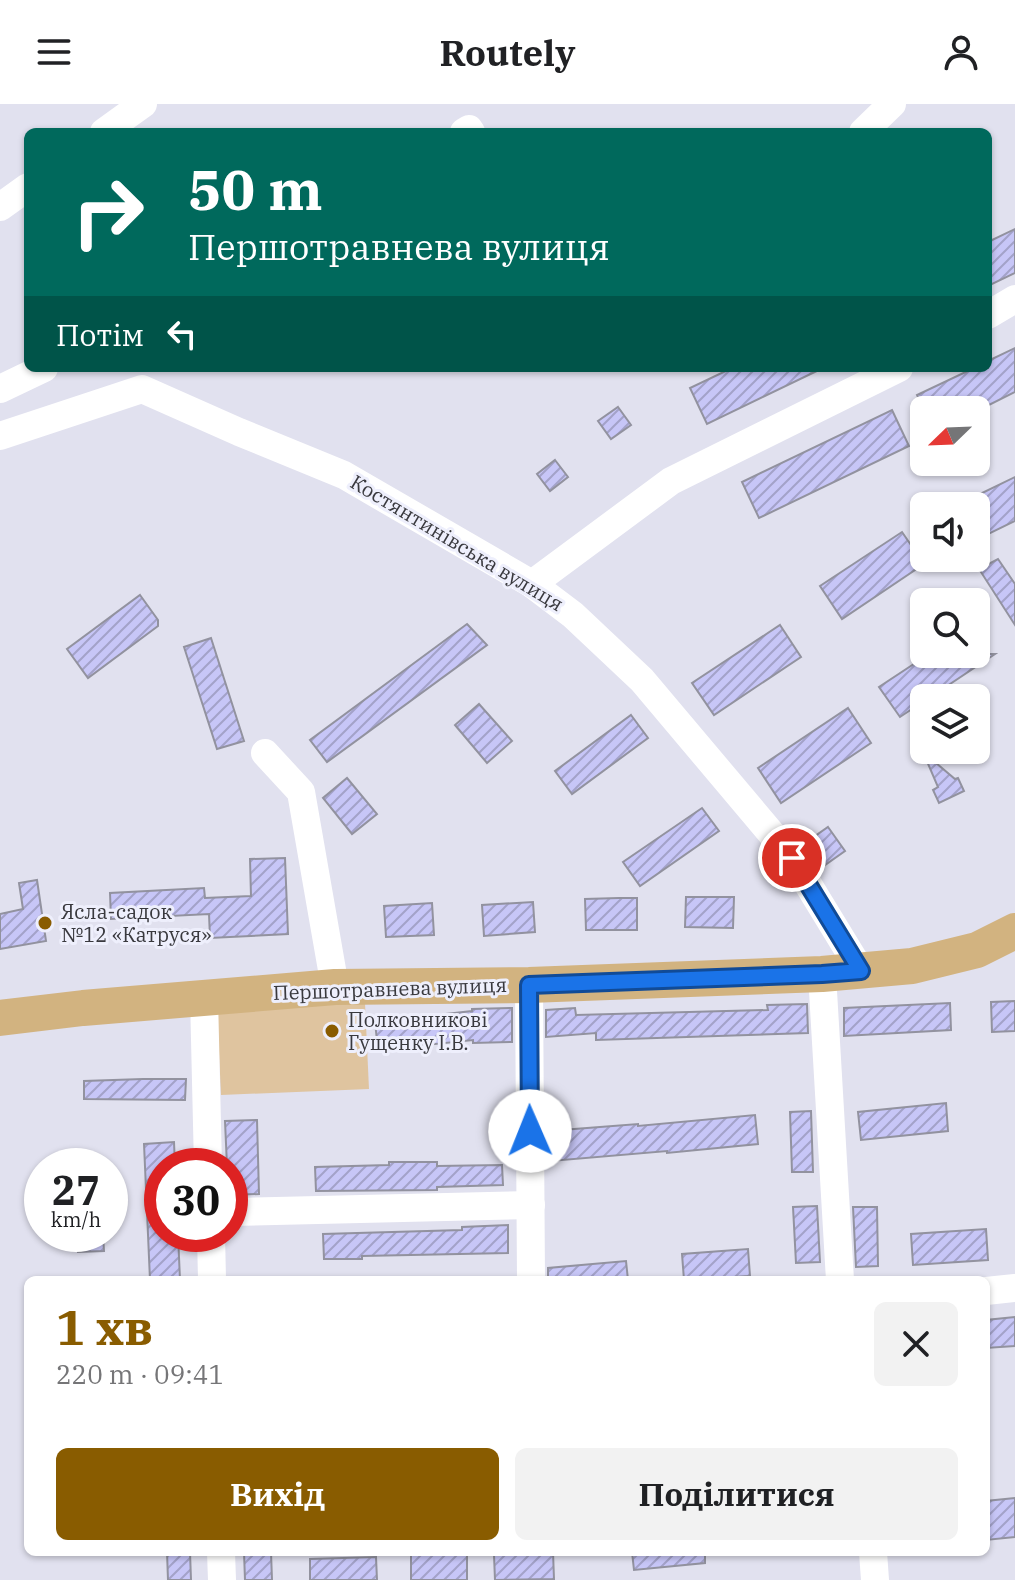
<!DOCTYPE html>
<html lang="uk">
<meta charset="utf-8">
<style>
body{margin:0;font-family:"IBM Plex Serif",serif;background:#f2f2f2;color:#202124;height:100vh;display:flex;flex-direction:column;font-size:30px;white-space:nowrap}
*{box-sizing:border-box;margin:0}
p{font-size:26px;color:#757577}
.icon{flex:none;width:44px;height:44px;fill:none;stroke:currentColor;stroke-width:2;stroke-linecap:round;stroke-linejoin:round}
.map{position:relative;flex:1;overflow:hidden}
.drawer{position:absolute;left:24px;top:1172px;width:966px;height:280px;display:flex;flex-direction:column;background:#fff;border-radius:12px;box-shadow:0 2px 6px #0004}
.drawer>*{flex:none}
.top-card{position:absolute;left:24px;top:24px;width:968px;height:244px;border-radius:12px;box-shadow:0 2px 6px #0004;background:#00695c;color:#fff;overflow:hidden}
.needle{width:52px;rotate:247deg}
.tools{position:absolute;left:910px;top:292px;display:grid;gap:16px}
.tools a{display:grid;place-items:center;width:80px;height:80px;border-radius:12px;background:#fff;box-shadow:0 2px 6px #0004;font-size:40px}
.speed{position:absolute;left:24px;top:1044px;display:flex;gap:16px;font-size:40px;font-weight:700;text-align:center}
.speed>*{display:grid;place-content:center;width:104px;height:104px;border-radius:50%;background:#fff;box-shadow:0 2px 6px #0004;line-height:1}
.speed small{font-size:20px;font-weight:400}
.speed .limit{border:12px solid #d22;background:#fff;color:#111}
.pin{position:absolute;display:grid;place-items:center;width:68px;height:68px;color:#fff;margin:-34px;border:4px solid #fff;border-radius:50%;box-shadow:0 2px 8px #0007}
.me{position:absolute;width:88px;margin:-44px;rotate:359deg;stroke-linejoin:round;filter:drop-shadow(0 0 6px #0008)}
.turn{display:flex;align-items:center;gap:28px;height:168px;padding:0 32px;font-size:36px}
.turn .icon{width:104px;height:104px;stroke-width:2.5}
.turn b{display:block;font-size:56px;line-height:68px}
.then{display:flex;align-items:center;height:76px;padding:0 32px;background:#0003;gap:16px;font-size:30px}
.round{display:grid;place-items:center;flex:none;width:84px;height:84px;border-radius:12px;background:#f2f2f2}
.headline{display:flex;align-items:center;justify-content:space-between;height:136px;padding:0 32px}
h1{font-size:48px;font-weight:700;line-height:60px;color:#895c00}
.primary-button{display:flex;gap:16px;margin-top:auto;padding:16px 32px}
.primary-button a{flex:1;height:92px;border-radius:12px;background:#895c00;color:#fff;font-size:32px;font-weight:700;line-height:92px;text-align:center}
.primary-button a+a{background:#f2f2f2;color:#202124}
header{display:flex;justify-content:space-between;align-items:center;height:104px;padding:0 32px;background:#fff;font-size:36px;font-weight:700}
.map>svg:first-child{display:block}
.green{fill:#dfc49f}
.building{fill:url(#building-hatch);stroke:#92929f;stroke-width:2}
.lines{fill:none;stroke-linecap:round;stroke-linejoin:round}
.minor{stroke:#fff;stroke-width:28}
.major{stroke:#d2b380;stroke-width:36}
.route-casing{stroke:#114b97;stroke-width:20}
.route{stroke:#1a73e8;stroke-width:14}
.poi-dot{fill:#895c00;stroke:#eeeffc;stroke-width:3}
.labels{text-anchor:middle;stroke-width:6;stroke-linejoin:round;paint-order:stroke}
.street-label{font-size:20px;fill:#39393e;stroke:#eeeffc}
.poi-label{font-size:20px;fill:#39393e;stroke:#eeeffc;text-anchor:start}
</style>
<header><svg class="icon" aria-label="menu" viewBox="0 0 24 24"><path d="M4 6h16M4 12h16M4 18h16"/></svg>Routely<svg class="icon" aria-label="person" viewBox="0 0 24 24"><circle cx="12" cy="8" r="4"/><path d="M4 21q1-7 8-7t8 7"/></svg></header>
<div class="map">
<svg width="1015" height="1476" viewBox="0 0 1015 1476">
<defs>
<pattern id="building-hatch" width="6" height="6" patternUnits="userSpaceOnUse" patternTransform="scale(2)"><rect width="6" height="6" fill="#c7c6f7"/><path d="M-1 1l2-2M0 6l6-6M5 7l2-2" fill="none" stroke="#a3a2c9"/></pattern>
</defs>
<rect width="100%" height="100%" fill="#e1e1ef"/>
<path class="green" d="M365,899L369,985L221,991L217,905Z"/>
<g class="building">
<path d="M1015,125V169L988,182V138Z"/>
<path d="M1015,244V288L979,306H924L917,291L974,264H988V257Z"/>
<path d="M732,264H823L707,320L690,284Z"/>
<path d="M618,303L631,321L611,335L598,317Z"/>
<path d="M892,306L909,342L759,414L742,378Z"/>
<path d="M555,356L568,373L550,387L537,370Z"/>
<path d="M1015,373V417L976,436V392Z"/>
<path d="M902,428L924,460L842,515L820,482Z"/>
<path d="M998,455L1015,480V521L979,465Z"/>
<path d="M140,491L158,516V522L88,574L67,545Z"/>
<path d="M467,520L487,541L327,658L310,636Z"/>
<path d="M780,521L801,553L714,611L692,579Z"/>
<path d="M211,534L244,637L217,645L184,543Z"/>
<path d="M929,550H995L929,594H924V597L900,613L879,583Z"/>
<path d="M479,600L512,637L487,659L455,621Z"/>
<path d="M848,604L871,639L781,699L758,664Z"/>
<path d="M631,611L648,634L572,690L555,667Z"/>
<path d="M923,648L955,675L958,674L964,687L939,699L933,686L938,683Z"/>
<path d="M347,674L377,710L352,730L323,694Z"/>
<path d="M702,704L719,727L640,782L623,758Z"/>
<path d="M828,723L845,747L825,761L808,737Z"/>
<path d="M285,754L288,830L210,834L209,810L111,815L110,789L204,784L205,794L251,792L250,755Z"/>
<path d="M37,776L46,837L0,845V810L23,805L19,779Z"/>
<path d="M686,793H734L733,824L685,823Z"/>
<path d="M619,794H637V826H586L585,795Z"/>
<path d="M533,798L535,828L484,832L482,801Z"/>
<path d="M432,799L434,831L386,833L384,802Z"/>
<path d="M1015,897V927L992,928L991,898Z"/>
<path d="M950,899L951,926L844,932V904Z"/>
<path d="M807,900L808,929L596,936V929L546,933V906L575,904L576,911L768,906L767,901Z"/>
<path d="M512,904V938L473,939V936L378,946L375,918L472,907V905Z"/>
<path d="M143,975H186L185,996L84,995V977Z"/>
<path d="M946,999L948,1027L861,1036L858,1008Z"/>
<path d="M811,1007L813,1068H792L790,1008Z"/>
<path d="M755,1011L758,1040L667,1049V1047L551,1057L549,1027L638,1020V1022Z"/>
<path d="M257,1016L259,1090L230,1091V1062H227L225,1017Z"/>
<path d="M174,1038L175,1062H162V1130H178L180,1176H150L144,1040Z"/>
<path d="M389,1058H437V1062L502,1061L503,1081L437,1083V1086L316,1087L315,1063L389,1061Z"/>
<path d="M817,1102L820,1158L796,1159L793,1103Z"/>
<path d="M853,1103H877L878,1162L856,1163Z"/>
<path d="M508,1121V1149L362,1152V1155H324L323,1130L462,1126V1123Z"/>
<path d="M986,1125L988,1156L913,1161L911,1130Z"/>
<path d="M77,1130H103L104,1147L78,1148Z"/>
<path d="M748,1145L750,1172L684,1176L682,1150Z"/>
<path d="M626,1157L628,1176H548V1164Z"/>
<path d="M1015,1213V1242L986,1244V1216Z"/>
<path d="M1015,1394V1433L986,1436V1397Z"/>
<path d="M167,1448H190L191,1476H168Z"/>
<path d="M244,1448H271L272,1476H245Z"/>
<path d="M553,1448L554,1475L495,1476L494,1451Z"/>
<path d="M632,1448H705V1459L634,1466Z"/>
<path d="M411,1450L467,1451V1476H411Z"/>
<path d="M376,1453L377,1476H310V1455Z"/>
</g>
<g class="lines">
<g class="minor">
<path d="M104,28L143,0"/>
<path d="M464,28L469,25L471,28"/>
<path d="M863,28L892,0"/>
<path d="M0,103L28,83"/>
<path d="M988,211L1015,195"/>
<path d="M0,285L44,264"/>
<path d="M0,332L142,285L239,328L344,371L532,480L573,511L642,576L792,754L861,867"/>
<path d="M532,480L671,377L899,264"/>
<path d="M265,649L301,688L335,883"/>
<path d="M822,870L840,1176"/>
<path d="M529,881L531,1176"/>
<path d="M204,893L208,1062"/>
<path d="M230,1108L531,1101"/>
<path d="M211,1130L212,1176"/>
<path d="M986,1187L1015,1184"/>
<path d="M221,1448L222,1476"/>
<path d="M873,1448L875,1476"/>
</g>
<path class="major" d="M0,914L83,904L335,883L529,881L822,870L912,862L977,846L1015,827"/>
</g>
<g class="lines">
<g class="route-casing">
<path id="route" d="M530,1027L529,881L822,870L861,867L792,754"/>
</g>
<use href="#route" class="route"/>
</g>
<g class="poi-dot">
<circle cx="45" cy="819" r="8"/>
<circle cx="332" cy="927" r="8"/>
</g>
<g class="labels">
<g class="street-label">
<text transform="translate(457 439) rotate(31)" y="7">Костянтинівська вулиця</text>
<text transform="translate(390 885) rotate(-2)" y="7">Першотравнева вулиця</text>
</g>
<g class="poi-label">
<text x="61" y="815">Ясла-садок<tspan x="61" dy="23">№12 «Катруся»</tspan></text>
<text x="348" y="923">Полковникові<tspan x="348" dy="23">Гущенку І.В.</tspan></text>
</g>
</g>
</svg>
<div class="tools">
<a><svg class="needle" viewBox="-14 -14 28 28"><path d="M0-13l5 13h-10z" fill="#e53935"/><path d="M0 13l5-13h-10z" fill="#757577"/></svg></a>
<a><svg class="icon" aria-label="sound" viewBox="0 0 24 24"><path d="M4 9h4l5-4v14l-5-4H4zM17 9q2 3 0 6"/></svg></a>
<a><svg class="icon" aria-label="search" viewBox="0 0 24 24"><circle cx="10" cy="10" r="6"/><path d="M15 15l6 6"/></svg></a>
<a><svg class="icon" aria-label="layers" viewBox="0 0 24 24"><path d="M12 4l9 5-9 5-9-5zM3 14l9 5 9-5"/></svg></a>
</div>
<div class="speed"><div>27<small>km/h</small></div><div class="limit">30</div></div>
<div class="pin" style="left:792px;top:754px;background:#d93025"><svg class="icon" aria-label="arrive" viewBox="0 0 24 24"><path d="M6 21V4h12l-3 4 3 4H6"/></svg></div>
<svg class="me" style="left:530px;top:1027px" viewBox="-20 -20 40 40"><circle r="19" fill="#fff"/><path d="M0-13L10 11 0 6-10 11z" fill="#1a73e8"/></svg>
<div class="top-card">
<div class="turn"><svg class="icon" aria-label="right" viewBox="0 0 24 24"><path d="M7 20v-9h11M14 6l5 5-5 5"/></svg><div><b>50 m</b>Першотравнева вулиця</div></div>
<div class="then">Потім<svg class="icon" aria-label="left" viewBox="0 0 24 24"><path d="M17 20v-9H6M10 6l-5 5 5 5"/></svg></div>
</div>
<section class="drawer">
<div class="headline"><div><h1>1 хв</h1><p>220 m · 09:41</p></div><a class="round"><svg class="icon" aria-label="close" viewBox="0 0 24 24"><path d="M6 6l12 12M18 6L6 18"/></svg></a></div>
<div class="primary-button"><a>Вихід</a><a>Поділитися</a></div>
</section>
</div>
